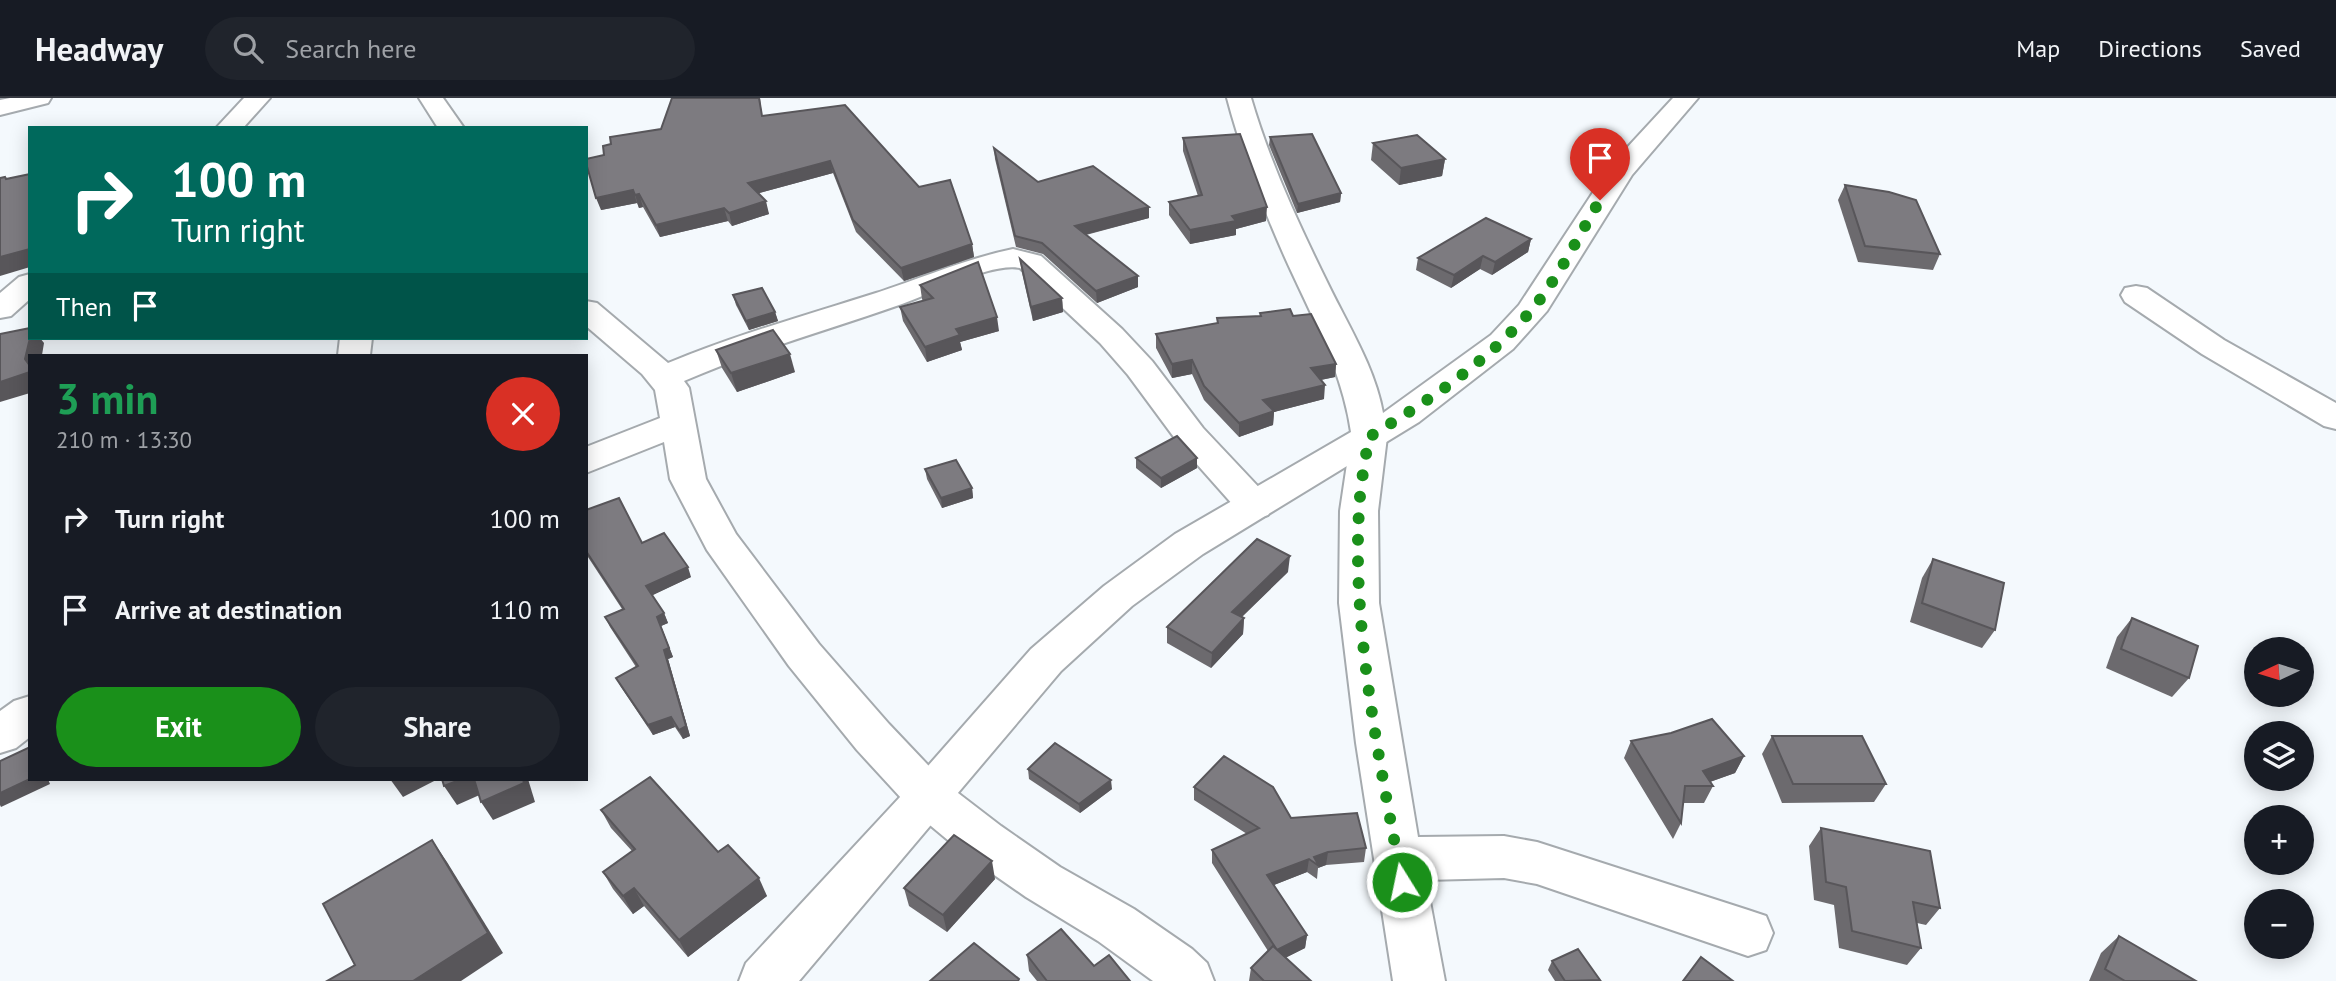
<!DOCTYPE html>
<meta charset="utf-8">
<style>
body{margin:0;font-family:"PT Sans",sans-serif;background:#20242c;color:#f1f3f6;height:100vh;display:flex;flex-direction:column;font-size:26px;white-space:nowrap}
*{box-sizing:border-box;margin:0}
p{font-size:23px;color:#9ea1a6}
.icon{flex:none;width:38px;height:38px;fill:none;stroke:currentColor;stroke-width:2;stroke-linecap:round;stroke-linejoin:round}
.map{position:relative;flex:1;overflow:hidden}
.sheet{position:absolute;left:28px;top:256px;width:560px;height:427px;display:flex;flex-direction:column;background:#171b24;border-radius:0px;box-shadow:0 4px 18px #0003}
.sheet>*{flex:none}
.top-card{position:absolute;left:28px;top:28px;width:560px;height:214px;border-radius:0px;box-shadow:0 4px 18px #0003;background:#00695c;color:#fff;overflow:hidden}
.needle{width:46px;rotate:266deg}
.controls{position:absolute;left:2244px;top:539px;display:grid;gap:14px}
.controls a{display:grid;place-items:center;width:70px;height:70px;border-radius:50%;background:#171b24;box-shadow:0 4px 18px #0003;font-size:35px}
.pin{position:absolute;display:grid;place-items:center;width:60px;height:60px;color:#fff;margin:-72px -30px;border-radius:50% 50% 50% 0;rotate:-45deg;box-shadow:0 0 7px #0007}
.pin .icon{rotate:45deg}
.me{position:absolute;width:77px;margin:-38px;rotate:350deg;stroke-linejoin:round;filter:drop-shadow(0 0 5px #0008)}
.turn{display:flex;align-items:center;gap:24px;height:147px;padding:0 28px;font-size:32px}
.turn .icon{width:91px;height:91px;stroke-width:2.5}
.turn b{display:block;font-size:49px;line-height:60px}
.then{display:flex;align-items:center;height:66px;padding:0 28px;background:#0003;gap:14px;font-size:26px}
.round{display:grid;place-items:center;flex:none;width:74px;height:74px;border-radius:37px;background:#20242c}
.headline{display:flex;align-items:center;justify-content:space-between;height:119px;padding:0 28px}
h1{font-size:42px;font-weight:600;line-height:52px;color:#1e9e55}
.primary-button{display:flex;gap:14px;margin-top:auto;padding:14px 28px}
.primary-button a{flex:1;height:80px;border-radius:42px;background:#1a901a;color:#fff;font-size:28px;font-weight:600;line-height:80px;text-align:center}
.primary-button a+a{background:#20242c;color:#f1f3f6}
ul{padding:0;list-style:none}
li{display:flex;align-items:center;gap:21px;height:91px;padding:0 28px}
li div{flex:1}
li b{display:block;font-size:26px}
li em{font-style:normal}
header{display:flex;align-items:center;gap:42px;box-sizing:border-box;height:98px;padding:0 35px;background:#171b24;border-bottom:2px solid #363941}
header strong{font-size:33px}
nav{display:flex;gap:38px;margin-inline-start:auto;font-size:24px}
.search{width:490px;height:63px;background:#20242c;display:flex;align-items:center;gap:18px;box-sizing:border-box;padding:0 24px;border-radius:38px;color:#9ea1a6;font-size:26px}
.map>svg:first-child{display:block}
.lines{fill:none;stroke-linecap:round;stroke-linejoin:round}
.street-casing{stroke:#a5aaae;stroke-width:4}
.secondary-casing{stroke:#a5aaae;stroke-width:4}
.street{fill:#fff;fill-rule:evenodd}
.secondary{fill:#fff;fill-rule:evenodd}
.wall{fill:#6c6a6e}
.shaded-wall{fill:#58565a}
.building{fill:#7d7b80;stroke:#58565a;stroke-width:2}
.route{stroke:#1a901a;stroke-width:12;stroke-dasharray:0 21.6}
</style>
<header>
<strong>Headway</strong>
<div class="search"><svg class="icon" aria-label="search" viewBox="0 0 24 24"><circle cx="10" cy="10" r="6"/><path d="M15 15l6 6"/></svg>Search here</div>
<nav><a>Map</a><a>Directions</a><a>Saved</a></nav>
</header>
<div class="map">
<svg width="2336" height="883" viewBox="0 0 2336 883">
<rect width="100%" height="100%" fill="#f4f9fd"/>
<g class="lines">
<g class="street-casing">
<g id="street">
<path d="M10,0H51L48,5L0,17V2Z"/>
<path d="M244,0H270L243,30H216Z"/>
<path d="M419,0H443L464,30H438Z"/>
<path d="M1013,151L1041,158L1122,231L1152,263L1203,330L1268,399L1274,408L1268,417L1255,421L1242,417L1179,346L1128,277L1100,245L1020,170C991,164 931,196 902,206C829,232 755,252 684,283L689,290L706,381L736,436L819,546L889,626L945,685L1001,728L1060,769L1134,811L1192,851L1207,865L1214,883H1153L1098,843L1026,799L967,758L913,713L857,652L789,568L707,452L670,381L664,344L586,375V349L660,320L655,292L642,276L586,228V203L597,205L668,265C736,237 806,217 876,195C922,180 965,161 1013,151Z"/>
<path d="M30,176V201L11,218L0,220V195L19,179Z"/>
<path d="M2136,188L2147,190L2224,242L2336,305V331L2324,328L2202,256L2125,204L2121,197L2125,190Z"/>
<path d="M340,240H372L370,257H338Z"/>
<path d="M1369,328L1381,331L1387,339L1378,413L1379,505L1418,739L1504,738L1537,744L1748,812L1766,818L1773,835L1766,852L1748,858L1537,786L1504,780L1426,782L1445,883H1393L1356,645L1339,505L1340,413L1351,339L1357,331Z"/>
<path d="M30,598V639L16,650L0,655V613L14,603Z"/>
</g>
</g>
<g class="secondary-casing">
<path id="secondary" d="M1227,0H1251C1270,65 1299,127 1329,188C1349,229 1375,270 1383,315L1491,237L1519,207L1611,67L1673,0H1698L1632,77L1547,213L1513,251L1419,324L1203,456L1132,508L1061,573L799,883H739L746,865L913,685L1031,551L1104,488L1175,436L1351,334C1342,270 1309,214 1283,155C1261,105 1241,53 1227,0Z"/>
</g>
<use href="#street" class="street"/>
<use href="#secondary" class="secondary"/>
</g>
<g class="wall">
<path d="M672,0H760L762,18L972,146L974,159L904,183L856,134L833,75L759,95L769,116L732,128L728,123L660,139L643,109L639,110L637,105L601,112L604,57L611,46L661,31Z"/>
<path d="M1270,39L1341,95L1340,104L1297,115L1269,47Z"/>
<path d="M1183,40L1266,123L1236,131V137L1190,146L1169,117V104L1198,98L1183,53Z"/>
<path d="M1373,45L1445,61L1442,78L1399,87L1371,62Z"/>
<path d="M994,50L1038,84L1149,109V120L1086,137L1138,178V189L1097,205L1043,156L1016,149L995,61Z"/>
<path d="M1845,87L1940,156L1933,172L1858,164L1838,102Z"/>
<path d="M1531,141L1528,154L1492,177L1480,171L1451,190L1416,172L1418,160Z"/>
<path d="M1020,161L1062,200L1063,214L1033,223L1022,175Z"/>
<path d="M920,187L999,233L960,244L962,252L927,264L903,223L900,209L923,203L922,201Z"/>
<path d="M733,197L775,214L778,223L749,232L736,207Z"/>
<path d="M1260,215L1293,218L1336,266L1335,279L1321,282L1324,301L1274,314L1273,327L1239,339L1204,302L1192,276L1172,280L1156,250V236L1217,225V220L1260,218Z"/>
<path d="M716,252L795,274L737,294L722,270Z"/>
<path d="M1136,360H1197V370L1161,390L1136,370Z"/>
<path d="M925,371L972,390L973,400L942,410L927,381Z"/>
<path d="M586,412L642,445L691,479L652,497L664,515L668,525L661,528L673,559L668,561L690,638L683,641L675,629L653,637L621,589L616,580L636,569L610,529L605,519L622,511L586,456Z"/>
<path d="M1933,461L1995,532L1982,550L1910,524L1922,480Z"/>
<path d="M1288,474L1242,519L1244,520L1243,536L1211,570L1167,545V529Z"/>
<path d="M2132,520L2189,580L2172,599L2106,570L2117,539Z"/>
<path d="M1772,638L1886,686L1874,704L1782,705L1762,656Z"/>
<path d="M1631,643L1744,658L1735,675L1710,684L1713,688L1704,705H1683L1681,725L1673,741L1624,660Z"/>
<path d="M1028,671L1112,691L1080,715L1029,681Z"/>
<path d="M1194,689L1291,720L1366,750L1364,764L1326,767L1318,770L1317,781L1307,774L1274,787L1307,837L1305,850L1285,860L1311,883H1249L1251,870L1268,853L1212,765V752L1247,736L1194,702Z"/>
<path d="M601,712L718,754L767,798L688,859L644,808L633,816L613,791L603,774L632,753L611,730Z"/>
<path d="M1821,730L1940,810L1926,827L1917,825L1921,850L1907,867L1839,850L1834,807L1814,802L1809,748Z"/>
<path d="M995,781L947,834L909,808L904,790Z"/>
<path d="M2119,838L2196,883H2089L2101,855Z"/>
<path d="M1027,857L1094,868L1130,883H1037L1029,873Z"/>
<path d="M1552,863L1600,883H1555L1548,872Z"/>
</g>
<g class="shaded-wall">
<path d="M1445,61L1442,78L1399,87L1401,70Z"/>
<path d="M830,63L833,75L752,97L748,85Z"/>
<path d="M633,92L637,105L601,112L596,100Z"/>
<path d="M1341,95L1340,104L1297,115L1298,106Z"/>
<path d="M639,96L643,109L639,110L635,97Z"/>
<path d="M766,103L769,116L732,128L729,115Z"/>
<path d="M1149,109V120L1076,139L1075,128Z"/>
<path d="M1267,109L1266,123L1236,131V137L1190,146V132L1232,118Z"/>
<path d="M724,110L728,123L660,139L656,127Z"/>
<path d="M1531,141L1528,154L1492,177L1495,164Z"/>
<path d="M972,146L974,159L904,183L901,170Z"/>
<path d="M30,151V169L0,178V159Z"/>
<path d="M1483,158L1480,171L1451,190L1454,177Z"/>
<path d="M1138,178V189L1097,205L1096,193Z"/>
<path d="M1062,200L1063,214L1033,223L1031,209Z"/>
<path d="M775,214L778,223L749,232L746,223Z"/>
<path d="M997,219L999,233L960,244L962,252L927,264L925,249L956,231Z"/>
<path d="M30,240H40L44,245L42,257H30V268L25,261Z"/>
<path d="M790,256L795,274L737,294L731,275Z"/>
<path d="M1192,262V276L1172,280V266Z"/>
<path d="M1336,266L1335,279L1310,284L1311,270Z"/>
<path d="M30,274V295L0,304V284Z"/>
<path d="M1325,287L1324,301L1274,314L1273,327L1239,339V325L1263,302Z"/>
<path d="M1197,360V370L1161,390V380Z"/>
<path d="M972,390L973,400L942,410L941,400Z"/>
<path d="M1290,458L1288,474L1231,529L1232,514Z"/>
<path d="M688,469L691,479L651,498L646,488Z"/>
<path d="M664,515L668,525L661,528L673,559L668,561L690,638L683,641L679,632L657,519Z"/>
<path d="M1244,520L1243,536L1211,570L1212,555Z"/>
<path d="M671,619L675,629L653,637L648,627Z"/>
<path d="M1744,658L1735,675L1698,688L1703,673Z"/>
<path d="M30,681H48L50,686L1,709L0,707V695Z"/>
<path d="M390,681H438L403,699Z"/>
<path d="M462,681H475L484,695L457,707L444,688Z"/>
<path d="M523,681H528L535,704L493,722L481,704Z"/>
<path d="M1111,682L1112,691L1080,715L1079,706Z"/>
<path d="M432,742L447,764L503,855L461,883H413Z"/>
<path d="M1328,754L1326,767L1318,770L1319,768L1314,759Z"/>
<path d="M1309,761L1307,774L1266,790L1267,777Z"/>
<path d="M992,763L995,781L947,834L943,817Z"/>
<path d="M759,780L767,798L688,859L679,842Z"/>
<path d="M634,790L644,808L633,816L623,798Z"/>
<path d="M1307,837L1305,850L1275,865L1277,852Z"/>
</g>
<g class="building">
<path d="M672,0H759L762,18L845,7L919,89L950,82L972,146L901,170L853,122L830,63L748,85L766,103L729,115L724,110L656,127L639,96L635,97L633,92L596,100L586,65V61L604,57L603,48L611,46L610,39L661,31Z"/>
<path d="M1240,36L1267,109L1232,118L1236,123L1190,132L1169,104L1202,97L1183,40Z"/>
<path d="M1312,36L1341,95L1298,106L1270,39Z"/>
<path d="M1417,37L1445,61L1401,70L1373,45Z"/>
<path d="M994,50L1038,84L1093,68L1149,109L1075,128L1138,178L1096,193L1042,145L1015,138Z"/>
<path d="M30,76V151L0,159V80L5,79L6,81Z"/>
<path d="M1845,87L1889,94L1916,102L1940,156L1865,148Z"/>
<path d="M1486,120L1531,141L1495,164L1483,158L1454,177L1418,160Z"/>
<path d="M1020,161L1062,200L1031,209Z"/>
<path d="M978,164L997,219L956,231L960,237L925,249L900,209L933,200L920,187Z"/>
<path d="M762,190L775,214L746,223L733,197Z"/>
<path d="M1290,211L1293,218L1311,216L1336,266L1311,270L1325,287L1263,302L1274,313L1239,325L1204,288L1192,262L1172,266L1156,236L1218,225L1217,220L1261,218L1260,215Z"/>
<path d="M30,230V240L25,261L30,268V274L0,284V236Z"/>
<path d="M773,232L790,256L731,275L716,252Z"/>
<path d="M1177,338L1197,360L1161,380L1136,360Z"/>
<path d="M956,362L972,390L941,400L925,371Z"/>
<path d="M619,400L642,445L664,435L688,469L646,488L664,515L657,519L669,550L664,552L686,628L679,632L671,619L648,627L616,580L638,568L605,519L624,511L586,453V412Z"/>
<path d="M1257,441L1290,458L1232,514L1244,520L1212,555L1167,529Z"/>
<path d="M1933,461L2004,485L1995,532L1922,505Z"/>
<path d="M2132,520L2198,548L2189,580L2121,551Z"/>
<path d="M1712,621L1744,658L1703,673L1713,688H1685L1681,725L1631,643L1671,635Z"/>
<path d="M1772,638H1862L1886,686H1793Z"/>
<path d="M1055,645L1111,682L1079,706L1028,671Z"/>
<path d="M30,649V681L0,695V663Z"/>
<path d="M1224,658L1273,689L1291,720L1357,715L1366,750L1328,754L1314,759L1319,768L1309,761L1267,777L1307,837L1277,852L1212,752L1259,730L1194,689Z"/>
<path d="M650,679L718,754L728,747L759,780L679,842L634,790L623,798L603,774L635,751L601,712Z"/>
<path d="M442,681H462L444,688Z"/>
<path d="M474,681H523L524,685L481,704Z"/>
<path d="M1821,730L1930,753L1940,810L1913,804L1921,850L1852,833L1846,789L1826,784Z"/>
<path d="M954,737L992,763L943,817L904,790Z"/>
<path d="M432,742L488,835L413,883H327L355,867L323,806Z"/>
<path d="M1061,831L1094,868L1109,857L1130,883H1047L1027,857Z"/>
<path d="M2119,838L2196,883H2125L2105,871Z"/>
<path d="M974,845L1019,881L1018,883H930Z"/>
<path d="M1273,848L1311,883H1264L1251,870Z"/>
<path d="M1578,851L1600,882L1565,883L1552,863Z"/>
<path d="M1701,859L1733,883H1683Z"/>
</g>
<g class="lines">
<path class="route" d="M1402,784C1380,665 1352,533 1359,413C1360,388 1365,363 1369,339C1426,304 1485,266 1529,215C1557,183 1578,139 1600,102"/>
</g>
</svg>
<div class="controls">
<a><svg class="needle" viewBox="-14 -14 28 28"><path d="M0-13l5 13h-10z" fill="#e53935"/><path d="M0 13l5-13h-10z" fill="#9ea1a6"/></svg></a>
<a><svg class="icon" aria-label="layers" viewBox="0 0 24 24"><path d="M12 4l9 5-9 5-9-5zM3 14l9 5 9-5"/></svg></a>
<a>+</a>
<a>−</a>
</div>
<div class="pin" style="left:1600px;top:102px;background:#d93025"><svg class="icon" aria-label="arrive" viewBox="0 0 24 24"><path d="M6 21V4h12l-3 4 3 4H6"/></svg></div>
<svg class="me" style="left:1402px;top:784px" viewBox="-20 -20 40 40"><circle r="17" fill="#1a901a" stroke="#fff" stroke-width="3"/><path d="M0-11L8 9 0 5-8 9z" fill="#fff"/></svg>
<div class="top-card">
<div class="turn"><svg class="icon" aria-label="right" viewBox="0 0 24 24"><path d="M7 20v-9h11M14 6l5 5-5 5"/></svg><div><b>100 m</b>Turn right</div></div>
<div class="then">Then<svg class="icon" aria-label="arrive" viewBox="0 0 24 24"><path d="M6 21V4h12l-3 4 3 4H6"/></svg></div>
</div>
<section class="sheet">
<div class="headline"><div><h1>3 min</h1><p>210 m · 13:30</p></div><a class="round" style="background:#d93025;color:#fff"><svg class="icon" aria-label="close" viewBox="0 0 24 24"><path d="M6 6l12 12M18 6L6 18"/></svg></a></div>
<ul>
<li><svg class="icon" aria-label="right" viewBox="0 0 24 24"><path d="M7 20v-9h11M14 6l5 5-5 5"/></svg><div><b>Turn right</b></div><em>100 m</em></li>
<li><svg class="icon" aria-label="arrive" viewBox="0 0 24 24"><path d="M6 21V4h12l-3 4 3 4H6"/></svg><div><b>Arrive at destination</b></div><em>110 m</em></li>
</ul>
<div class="primary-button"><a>Exit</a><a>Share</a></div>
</section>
</div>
